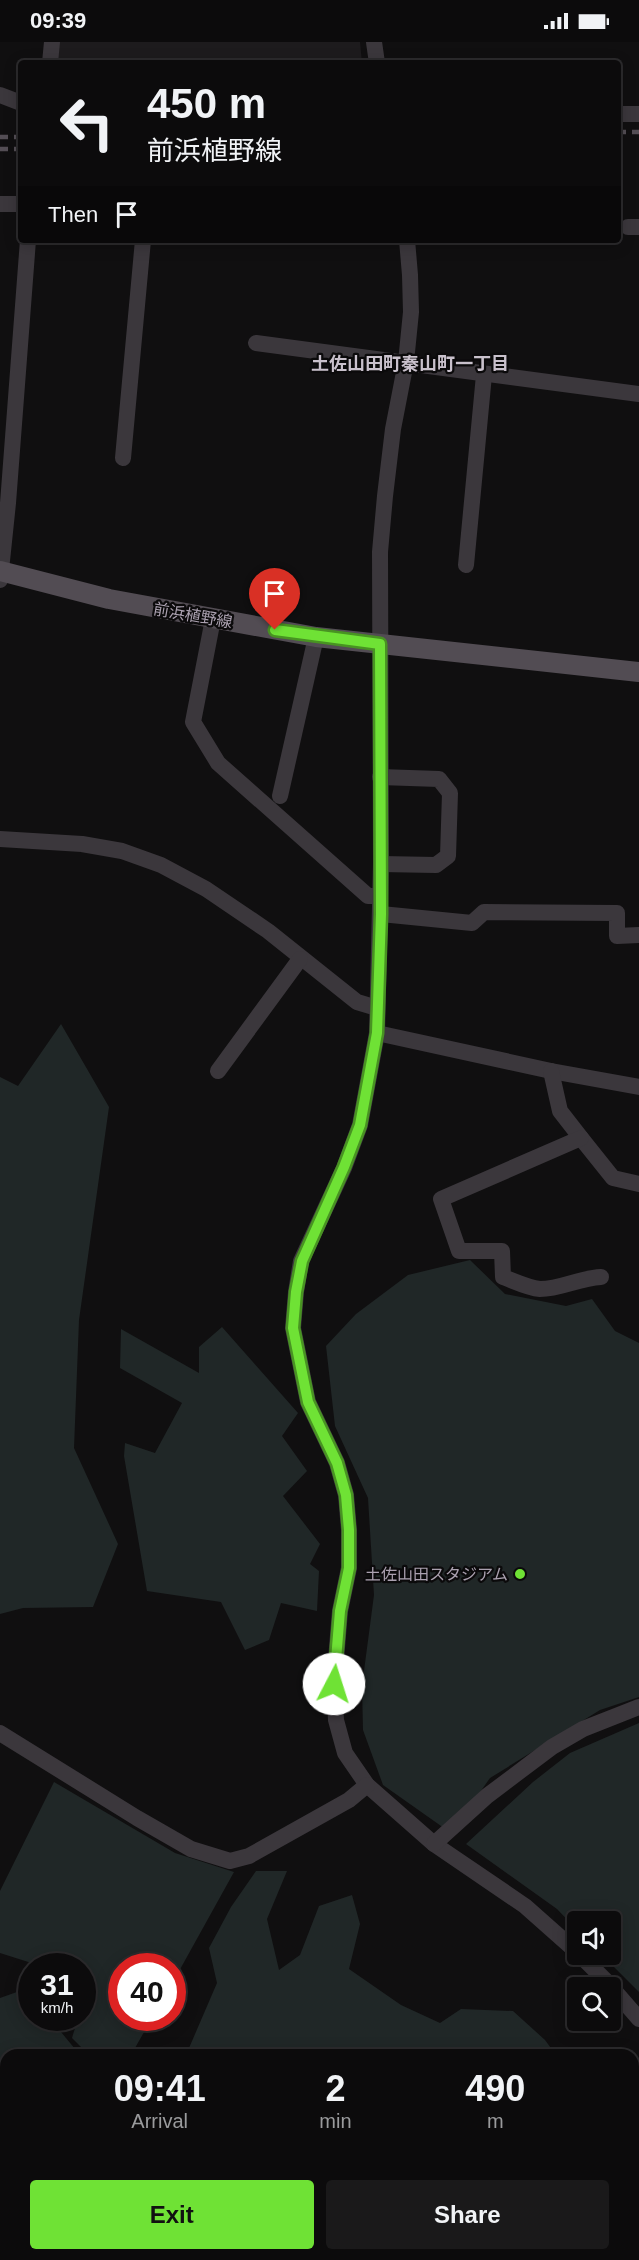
<!DOCTYPE html>
<meta charset="utf-8">
<style>
body{margin:0;font-family:Helvetica,"Noto Sans JP",sans-serif;background:#1a191a;color:#f1f3f6;height:100vh;display:flex;flex-direction:column;font-size:22px;white-space:nowrap}
*{box-sizing:border-box;margin:0}
p{font-size:20px;color:#9a9b9d}
.icon{flex:none;width:33px;height:33px;fill:none;stroke:currentColor;stroke-width:2;stroke-linecap:round;stroke-linejoin:round}
.map{position:relative;flex:1;overflow:hidden}
.side{position:absolute;left:0px;top:2007px;width:639px;height:212px;display:flex;flex-direction:column;background:#0c0b0c;border-radius:18px 18px 0 0;box-shadow:0 3px 15px #0003,0 0 0 2px #2c2b2d}
.side>*{flex:none}
.banner{position:absolute;left:18px;top:18px;width:603px;height:183px;border-radius:6px;box-shadow:0 3px 15px #0003,0 0 0 2px #2c2b2d;background:#0c0b0c;color:#f1f3f6;overflow:hidden}
.tools{position:absolute;left:567px;top:1869px;display:grid;gap:12px}
.tools a{display:grid;place-items:center;width:54px;height:54px;border-radius:6px;background:#0c0b0c;box-shadow:0 3px 15px #0003,0 0 0 2px #2c2b2d;font-size:30px}
.speed{position:absolute;left:18px;top:1911px;display:flex;gap:12px;font-size:30px;font-weight:700;text-align:center}
.speed>*{display:grid;place-content:center;width:78px;height:78px;border-radius:50%;background:#0c0b0c;box-shadow:0 3px 15px #0003,0 0 0 2px #2c2b2d;line-height:1}
.speed small{font-size:15px;font-weight:400}
.speed .limit{border:9px solid #d22;background:#fff;color:#111}
.pin{position:absolute;display:grid;place-items:center;width:51px;height:51px;color:#fff;margin:-62px -26px;border-radius:50% 50% 50% 0;rotate:-45deg;box-shadow:0 0 6px #0007}
.pin .icon{rotate:45deg}
.me{position:absolute;width:66px;margin:-33px;rotate:5deg;stroke-linejoin:round;filter:drop-shadow(0 0 4px #0008)}
.turn{display:flex;align-items:center;gap:21px;height:126px;padding:0 30px;font-size:27px}
.turn .icon{width:78px;height:78px;stroke-width:2.5}
.turn b{display:block;font-size:42px;line-height:51px}
.then{display:flex;align-items:center;height:57px;padding:0 30px;background:#0003;gap:12px;font-size:22px}
.eta{display:flex;justify-content:space-evenly;align-items:center;height:102px;text-align:center}
.eta b{font-size:36px;font-weight:700;line-height:42px}
.cta{display:flex;gap:12px;margin-top:auto;padding:12px 30px}
.cta a{flex:1;height:69px;border-radius:6px;background:#6fe235;color:#111;font-size:24px;font-weight:700;line-height:69px;text-align:center}
.cta a+a{background:#1a191a;color:#f1f3f6}
.status{display:flex;justify-content:space-between;align-items:center;height:42px;padding:0 30px;background:#0c0b0c;direction:ltr}
.status svg{height:16px;fill:currentColor}
.map>svg:first-child{display:block}
.built{fill:#1d1b1d}
.green{fill:#202727}
.lines{fill:none;stroke-linecap:round;stroke-linejoin:round}
.minor{stroke:#3b373c;stroke-width:16}
.major{stroke:#524c53;stroke-width:20}
.rail{stroke:#544e55;stroke-width:4.5;stroke-dasharray:8 6;stroke-linecap:butt}
.route-casing{stroke:#489322;stroke-width:15}
.route{stroke:#6fe235;stroke-width:10}
.poi-dot{fill:#6fe235;stroke:#0b0a0b;stroke-width:2}
.labels{text-anchor:middle;stroke-width:4.5;stroke-linejoin:round;paint-order:stroke}
.street-label{font-size:16px;fill:#aba1b0;stroke:#0b0a0b}
.poi-label{font-size:16px;fill:#aba1b0;stroke:#0b0a0b;text-anchor:end}
.neighbourhood-label{font-size:18px;font-weight:bold;fill:#c9c1cc;stroke:#0b0a0b}
</style>
<div class="status"><b>09:39</b><svg viewBox="0 0 49 12"><path d="M0 12V9h3v3zM5 12V6h3v6zM10 12V3h3v9zM15 12V0h3v12zM26 1h20v11H26zM47 4h2v5h-2z"/></svg></div>
<div class="map">
<svg width="639" height="2218" viewBox="0 0 639 2218">
<rect width="100%" height="100%" fill="#100f10"/>
<path class="built" d="M57,0H360L362,21H55Z"/>
<g class="green">
<path d="M61,982L109,1065L79,1278L74,1406L118,1502L93,1565L23,1566L0,1572V1035L18,1044Z"/>
<path d="M470,1218L505,1252L566,1264L592,1257L615,1289L639,1301V1655L600,1668L490,1736L451,1791L383,1743L363,1688L362,1644L374,1553L368,1456L335,1384L326,1304L356,1272L408,1233Z"/>
<path d="M222,1285L298,1371L282,1394L307,1429L283,1454L320,1502L310,1522L319,1529L317,1569L281,1561L269,1598L245,1608L221,1560L147,1549L124,1414L125,1401L155,1411L182,1361L120,1326L121,1287L199,1331V1305Z"/>
<path d="M639,1681V1950L602,1913L610,1912V1880H578L577,1888L557,1867L466,1802L533,1740L570,1711Z"/>
<path d="M54,1740L175,1811L234,1830L173,1940L172,1924H122V1976H152L131,2013H89L72,1996L78,1976H82L84,1954L83,1951L82,1924H41L0,1911V1849Z"/>
<path d="M256,1829H287L267,1877L279,1928L300,1913L319,1864L352,1853L360,1882L349,1927L401,1963L440,1981L461,1967L513,1969L545,1998L556,2013H186L217,1941L209,1906L231,1865Z"/>
<path d="M31,1945L32,1976H65L61,1990L80,2013H6V2212H633V2078L639,2080V2218H0V1956Z"/>
</g>
<g class="lines">
<g class="minor">
<path d="M374,0L377,21"/>
<path d="M50,21L52,0"/>
<path d="M0,53L21,61"/>
<path d="M618,72H639"/>
<path d="M0,162H21"/>
<path d="M628,185H639"/>
<path d="M407,198L410,233L411,270L406,320L393,387L385,454L380,510L381,822L377,991L360,1083L344,1126L301,1219L296,1250L293,1286L308,1360L337,1421L346,1453L349,1488V1526L340,1569L334,1642L336,1678L345,1711L367,1743L434,1802L525,1864L578,1911"/>
<path d="M256,301L639,352"/>
<path d="M123,416L143,198"/>
<path d="M466,523L484,333"/>
<path d="M0,538L8,461L28,198"/>
<path d="M213,577L193,680L218,721L368,854H380"/>
<path d="M380,735L439,737L450,751L448,814L436,823L381,822"/>
<path d="M280,754L316,595"/>
<path d="M0,797L82,802L122,809L161,823L206,847L268,889L357,960L377,966"/>
<path d="M381,872L472,881L484,870L617,871V894L639,893"/>
<path d="M377,991L551,1029L639,1045"/>
<path d="M218,1029L300,917"/>
<path d="M551,1029L560,1069L581,1096L613,1136L639,1142"/>
<path d="M581,1096L441,1157L459,1209H502L503,1235C514,1239 528,1246 540,1247C561,1247 579,1236 601,1235"/>
<path d="M0,1691L137,1776L191,1807L230,1819L249,1814L349,1758L367,1743"/>
<path d="M434,1802L487,1754L552,1705L583,1687L639,1665"/>
<path d="M579,1912L606,1939L639,1977"/>
</g>
<path class="major" d="M0,529L109,557L316,595L639,630"/>
<g class="rail">
<path d="M618,90H639"/>
<path d="M0,95H21"/>
<path d="M0,107H21"/>
</g>
</g>
<g class="lines">
<g class="route-casing">
<path id="route" d="M275,588L380,602L381,872L377,991L360,1083L344,1125L302,1219L296,1250L293,1286L308,1360L337,1421L346,1453L349,1488V1526L340,1569L334,1642"/>
</g>
<use href="#route" class="route"/>
</g>
<circle class="poi-dot" cx="520" cy="1532" r="6"/>
<g class="labels">
<g class="street-label">
<text transform="translate(193 573) rotate(10)" y="6">前浜植野線</text>
</g>
<g class="poi-label">
<text x="508" y="1538">土佐山田スタジアム</text>
</g>
<g class="neighbourhood-label">
<text x="410" y="328">土佐山田町秦山町一丁目</text>
</g>
</g>
</svg>
<div class="tools">
<a><svg class="icon" aria-label="sound" viewBox="0 0 24 24"><path d="M4 9h4l5-4v14l-5-4H4zM17 9q2 3 0 6"/></svg></a>
<a><svg class="icon" aria-label="search" viewBox="0 0 24 24"><circle cx="10" cy="10" r="6"/><path d="M15 15l6 6"/></svg></a>
</div>
<div class="speed"><div>31<small>km/h</small></div><div class="limit">40</div></div>
<div class="pin" style="left:275px;top:588px;background:#d93025"><svg class="icon" aria-label="arrive" viewBox="0 0 24 24"><path d="M6 21V4h12l-3 4 3 4H6"/></svg></div>
<svg class="me" style="left:334px;top:1642px" viewBox="-20 -20 40 40"><circle r="19" fill="#fff"/><path d="M0-13L10 11 0 6-10 11z" fill="#6fe235"/></svg>
<div class="banner">
<div class="turn"><svg class="icon" aria-label="left" viewBox="0 0 24 24"><path d="M17 20v-9H6M10 6l-5 5 5 5"/></svg><div><b>450 m</b>前浜植野線</div></div>
<div class="then">Then<svg class="icon" aria-label="arrive" viewBox="0 0 24 24"><path d="M6 21V4h12l-3 4 3 4H6"/></svg></div>
</div>
<section class="side">
<div class="eta">
<div><b>09:41</b><p>Arrival</p></div>
<div><b>2</b><p>min</p></div>
<div><b>490</b><p>m</p></div>
</div>
<div class="cta"><a>Exit</a><a>Share</a></div>
</section>
</div>
